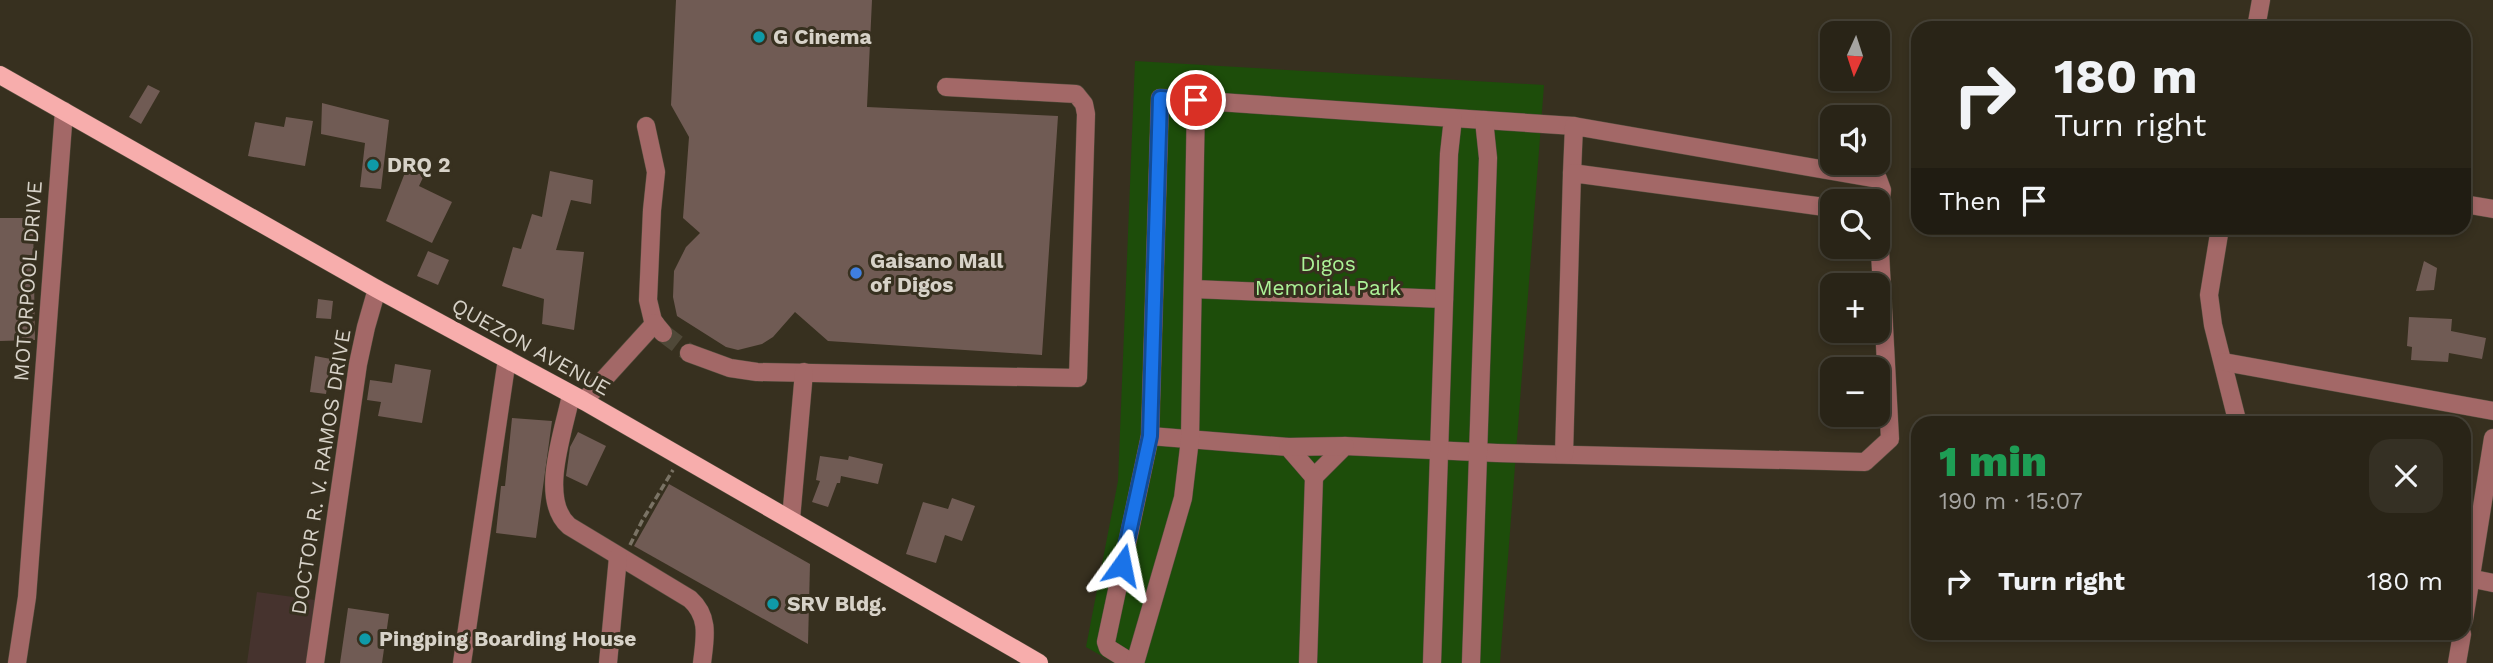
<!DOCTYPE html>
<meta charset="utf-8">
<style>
body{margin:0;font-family:"Work Sans",sans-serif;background:#353024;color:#f1f3f6;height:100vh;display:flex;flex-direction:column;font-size:26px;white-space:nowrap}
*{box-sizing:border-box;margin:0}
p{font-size:23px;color:#a5a4a1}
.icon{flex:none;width:38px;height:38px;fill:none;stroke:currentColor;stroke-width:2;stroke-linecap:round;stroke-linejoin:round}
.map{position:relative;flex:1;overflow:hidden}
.drawer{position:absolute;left:1911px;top:416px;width:560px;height:224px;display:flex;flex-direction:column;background:#292417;border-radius:21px;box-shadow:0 4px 10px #0003,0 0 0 2px #454136}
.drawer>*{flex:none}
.hud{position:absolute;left:1911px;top:21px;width:560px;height:214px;border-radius:21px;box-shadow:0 4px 10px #0003,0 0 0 2px #454136;background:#292417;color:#f1f3f6;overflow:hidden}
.needle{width:46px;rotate:183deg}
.controls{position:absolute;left:1820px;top:21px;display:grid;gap:14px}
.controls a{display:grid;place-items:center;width:70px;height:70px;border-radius:14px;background:#292417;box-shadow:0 4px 10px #0003,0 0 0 2px #454136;font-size:35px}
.pin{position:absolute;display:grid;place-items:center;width:60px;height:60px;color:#fff;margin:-30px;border:4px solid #fff;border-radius:50%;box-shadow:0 2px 7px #0007}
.me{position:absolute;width:77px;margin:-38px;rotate:12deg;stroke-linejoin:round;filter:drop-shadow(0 0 5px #0008)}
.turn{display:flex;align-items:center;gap:24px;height:147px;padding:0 28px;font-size:32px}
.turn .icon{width:91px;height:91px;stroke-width:2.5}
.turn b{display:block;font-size:49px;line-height:60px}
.then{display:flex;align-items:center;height:66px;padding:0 28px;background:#0003;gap:14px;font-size:26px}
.round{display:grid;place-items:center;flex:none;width:74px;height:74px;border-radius:21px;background:#353024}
.head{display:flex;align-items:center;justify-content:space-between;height:119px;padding:0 28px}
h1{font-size:42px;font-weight:800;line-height:52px;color:#1e9e55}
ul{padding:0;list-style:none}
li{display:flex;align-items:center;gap:21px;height:91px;padding:0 28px}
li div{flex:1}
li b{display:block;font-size:26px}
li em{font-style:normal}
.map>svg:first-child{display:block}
.education{fill:#46332e}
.green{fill:#1d4d0a}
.building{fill:#705b54}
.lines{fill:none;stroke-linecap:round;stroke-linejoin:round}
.minor-tunnel{stroke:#4f4838;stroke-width:18;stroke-dasharray:18 9;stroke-linecap:butt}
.minor-casing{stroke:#544d3d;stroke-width:19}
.major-casing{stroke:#544d3d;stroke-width:19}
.path{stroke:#7a7365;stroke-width:3.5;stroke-dasharray:7 3.5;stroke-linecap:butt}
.minor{stroke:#a36867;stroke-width:18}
.major{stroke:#f7adac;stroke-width:18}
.route-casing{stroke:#114b97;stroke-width:18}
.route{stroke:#1a73e8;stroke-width:12}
.culture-dot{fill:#0f9aa8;stroke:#37301f;stroke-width:2.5}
.shop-dot{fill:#3f7fe0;stroke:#37301f;stroke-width:2.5}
.labels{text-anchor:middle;stroke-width:6;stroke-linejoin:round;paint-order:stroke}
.poi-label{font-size:21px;font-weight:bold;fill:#d7d2c8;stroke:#37301f;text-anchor:start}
.park-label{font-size:21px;fill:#acf397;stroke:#37301f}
.street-label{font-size:21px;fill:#d7d2c8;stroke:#37301f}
</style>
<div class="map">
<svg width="2493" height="663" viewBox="0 0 2493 663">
<rect width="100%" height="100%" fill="#37301f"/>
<path class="education" d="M257,592L315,600L306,663H247Z"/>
<path class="green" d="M1135,61L1544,85L1500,663H1114L1086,647L1118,481Z"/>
<g class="building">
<path d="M676,0H872L867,107L1058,116L1042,355L828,341L795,312L773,337L762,344L738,350L726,347L677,316L673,297L674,271L686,247L700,233L683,218L689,137L671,105Z"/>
<path d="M148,85L160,91L141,124L129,117Z"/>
<path d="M322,103L389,120L381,189L360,187L365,143L321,134Z"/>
<path d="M286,117L313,121L305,166L248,156L255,122L284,127Z"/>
<path d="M410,160L428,167L419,186L452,202L432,243L386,221Z"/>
<path d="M550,171L593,180L591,204L571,200L556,250L584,252L574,330L542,324L544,299L502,286L513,247L521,249L532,214L542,217Z"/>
<path d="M0,218H33L35,340L0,341Z"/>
<path d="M428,251L449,260L438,285L417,276Z"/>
<path d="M2424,261L2437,268L2434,290L2416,291Z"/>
<path d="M318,299L333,301L331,319L316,318Z"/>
<path d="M2409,317L2452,319L2451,331L2486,338L2482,359L2449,353L2448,362L2411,360L2412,347L2407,346Z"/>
<path d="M315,356L331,359L326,394L310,392Z"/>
<path d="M395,364L431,370L422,423L378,416L381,402L367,400L370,380L392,383Z"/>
<path d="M512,418L552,421L536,538L496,533L501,486H505Z"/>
<path d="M578,432L606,446L587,486L566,476L570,447Z"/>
<path d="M820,456L848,460L849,456L883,464L878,484L841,476L840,483H837L828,507L812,502L820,481L816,480Z"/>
<path d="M669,484L810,564L808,644L634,546Z"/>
<path d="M952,498L975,506L962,541L945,535L936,563L906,554L923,502L948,509Z"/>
<path d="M348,608L389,614L382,663H340Z"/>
</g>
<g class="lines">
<path class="minor-tunnel" d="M663,333L689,353"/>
<g class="minor-casing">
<g id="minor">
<path d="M2256,28L2261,0"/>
<path d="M1453,118L1574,126"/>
<path d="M646,126L656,172L652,210L648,300L653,321L663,333"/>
<path d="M1572,173L1574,126L1878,179L1882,190L1879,214"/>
<path d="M2464,204L2493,209"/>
<path d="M2220,228L2209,295L2213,325L2238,424"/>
<path d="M1193,289L1444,299"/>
<path d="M689,353L730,368L757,372L1078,378L1086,114L1084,104L1076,94L946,87"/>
<path d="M2224,362L2493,411"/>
<path d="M571,395C564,431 538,499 569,526L690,599C710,617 705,638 702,663"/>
<path d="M584,401L655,323"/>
<path d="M1150,436L1288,447L1314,477L1345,446L1497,453L1865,462L1890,439L1878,214"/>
<path d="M1288,447L1345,446"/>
<path d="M1564,454L1572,173L1832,208"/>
<path d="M791,519L804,372"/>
<path d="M2464,577L2493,583"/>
<path d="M2464,620L2493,438"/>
<path d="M17,663L27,597L64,111"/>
<path d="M315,663L358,364L366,327L377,289"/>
<path d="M462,663L507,359"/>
<path d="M608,663L618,557"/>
<path d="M1132,663L1108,648L1106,642L1150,436L1160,98L1453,118L1449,154L1432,663"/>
<path d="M1135,663L1183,498L1190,439L1196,100"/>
<path d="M1308,663L1314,477"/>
<path d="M1471,663L1488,158L1484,120"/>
<path d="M2457,663L2462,634"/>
</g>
</g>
<g class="major-casing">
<path id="major" d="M0,75L377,289L584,401L1039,663"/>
</g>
<path class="path" d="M630,545L642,521L673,470"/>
<use href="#minor" class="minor"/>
<use href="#major" class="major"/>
</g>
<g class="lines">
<g class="route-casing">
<path id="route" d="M1122,565L1150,436L1160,98L1196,100"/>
</g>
<use href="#route" class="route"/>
</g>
<g class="culture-dot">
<circle cx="759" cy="37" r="7"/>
<circle cx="373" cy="165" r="7"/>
<circle cx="773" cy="604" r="7"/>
<circle cx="365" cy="639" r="7"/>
</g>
<circle class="shop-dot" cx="856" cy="273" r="7"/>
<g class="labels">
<g class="poi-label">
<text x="773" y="44">G Cinema</text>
<text x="387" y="172">DRQ 2</text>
<text x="870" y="268">Gaisano Mall<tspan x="870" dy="24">of Digos</tspan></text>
<text x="787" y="611">SRV Bldg.</text>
<text x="379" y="646">Pingping Boarding House</text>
</g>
<g class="park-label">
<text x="1328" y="271">Digos<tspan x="1328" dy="24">Memorial Park</tspan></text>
</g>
<g class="street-label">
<text transform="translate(28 281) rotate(-86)" y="7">MOTORPOOL DRIVE</text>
<text transform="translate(531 347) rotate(29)" y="7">QUEZON AVENUE</text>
<text transform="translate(321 472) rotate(-81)" y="7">DOCTOR R. V. RAMOS DRIVE</text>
</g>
</g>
</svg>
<div class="controls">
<a><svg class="needle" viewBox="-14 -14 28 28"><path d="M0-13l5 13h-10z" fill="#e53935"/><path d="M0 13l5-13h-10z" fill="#a5a4a1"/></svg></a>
<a><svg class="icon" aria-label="sound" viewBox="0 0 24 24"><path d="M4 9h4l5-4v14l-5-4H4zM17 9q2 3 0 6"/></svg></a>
<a><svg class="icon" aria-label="search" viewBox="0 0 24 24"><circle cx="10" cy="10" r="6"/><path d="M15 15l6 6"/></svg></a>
<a>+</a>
<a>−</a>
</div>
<div class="pin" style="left:1196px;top:100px;background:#d93025"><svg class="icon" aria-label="arrive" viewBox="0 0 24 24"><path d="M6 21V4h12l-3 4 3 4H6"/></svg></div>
<svg class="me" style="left:1122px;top:565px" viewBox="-20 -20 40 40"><path d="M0-17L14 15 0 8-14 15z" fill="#1a73e8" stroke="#fff" stroke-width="4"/></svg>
<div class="hud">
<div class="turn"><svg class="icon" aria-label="right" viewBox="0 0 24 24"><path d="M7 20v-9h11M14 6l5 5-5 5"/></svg><div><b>180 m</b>Turn right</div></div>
<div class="then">Then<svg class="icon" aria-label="arrive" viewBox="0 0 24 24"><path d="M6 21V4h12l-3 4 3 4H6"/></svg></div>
</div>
<section class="drawer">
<div class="head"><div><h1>1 min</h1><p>190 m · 15:07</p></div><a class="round"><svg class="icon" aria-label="close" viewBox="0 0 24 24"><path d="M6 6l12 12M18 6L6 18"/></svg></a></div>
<ul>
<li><svg class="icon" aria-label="right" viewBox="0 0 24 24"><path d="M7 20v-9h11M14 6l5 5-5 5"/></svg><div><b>Turn right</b></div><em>180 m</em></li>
</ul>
</section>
</div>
